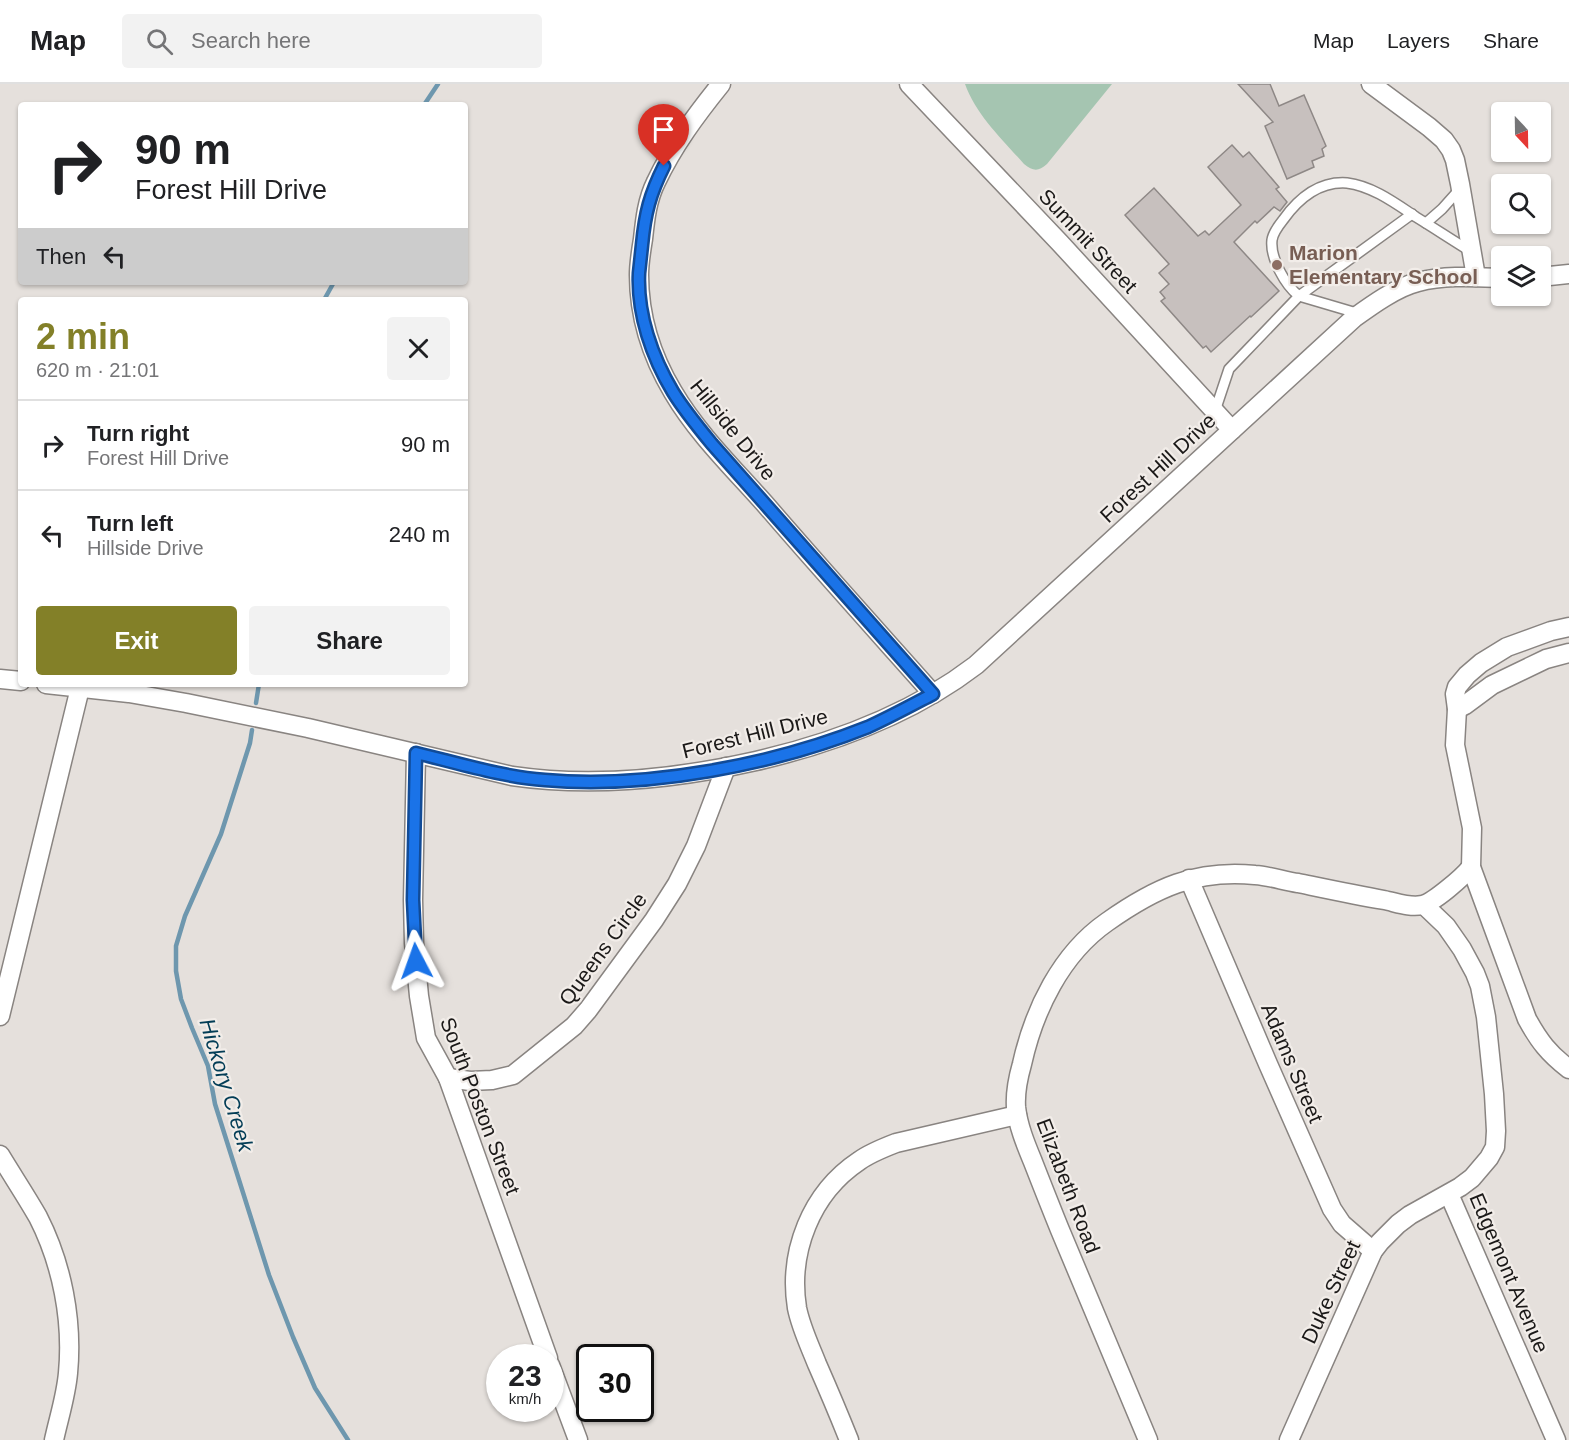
<!DOCTYPE html>
<meta charset="utf-8">
<style>
body{margin:0;font-family:Helvetica,sans-serif;background:#f2f2f2;color:#202124;height:100vh;display:flex;flex-direction:column;font-size:22px;white-space:nowrap}
*{box-sizing:border-box;margin:0}
p{font-size:20px;color:#757577}
.icon{flex:none;width:33px;height:33px;fill:none;stroke:currentColor;stroke-width:2;stroke-linecap:round;stroke-linejoin:round}
.map{position:relative;flex:1;overflow:hidden}
.side{position:absolute;left:18px;top:213px;width:450px;height:390px;display:flex;flex-direction:column;background:#fff;border-radius:6px;box-shadow:0 2px 4px #0004}
.side>*{flex:none}
.guide{position:absolute;left:18px;top:18px;width:450px;height:183px;border-radius:6px;box-shadow:0 2px 4px #0004;background:#fff;color:#202124;overflow:hidden}
.needle{width:39px;rotate:158deg}
.tools{position:absolute;left:1491px;top:18px;display:grid;gap:12px}
.tools a{display:grid;place-items:center;width:60px;height:60px;border-radius:6px;background:#fff;box-shadow:0 2px 4px #0004;font-size:30px}
.speed{position:absolute;left:486px;top:1260px;display:flex;gap:12px;font-size:30px;font-weight:700;text-align:center}
.speed>*{display:grid;place-content:center;width:78px;height:78px;border-radius:50%;background:#fff;box-shadow:0 2px 4px #0004;line-height:1}
.speed small{font-size:15px;font-weight:400}
.speed .limit{border:3px solid #111;border-radius:9px;background:#fff;color:#111}
.pin{position:absolute;display:grid;place-items:center;width:51px;height:51px;color:#fff;margin:-62px -26px;border-radius:50% 50% 50% 0;rotate:-45deg;box-shadow:0 0 6px #0007}
.pin .icon{rotate:45deg}
.me{position:absolute;width:66px;margin:-33px;rotate:356deg;stroke-linejoin:round;filter:drop-shadow(0 0 4px #0008)}
.turn{display:flex;align-items:center;gap:21px;height:126px;padding:0 18px;font-size:27px}
.turn .icon{width:78px;height:78px;stroke-width:2.5}
.turn b{display:block;font-size:42px;line-height:51px}
.then{display:flex;align-items:center;height:57px;padding:0 18px;background:#0003;gap:12px;font-size:22px}
.round{display:grid;place-items:center;flex:none;width:63px;height:63px;border-radius:6px;background:#f2f2f2}
.summary{display:flex;align-items:center;justify-content:space-between;height:102px;padding:0 18px}
h1{font-size:36px;font-weight:700;line-height:45px;color:#838028}
.cta{display:flex;gap:12px;margin-top:auto;padding:12px 18px}
.cta a{flex:1;height:69px;border-radius:6px;background:#838028;color:#fff;font-size:24px;font-weight:700;line-height:69px;text-align:center}
.cta a+a{background:#f2f2f2;color:#202124}
ul{padding:0;list-style:none}
li{display:flex;align-items:center;gap:18px;height:90px;padding:0 18px;border-top:2px solid #e0e0e0}
li div{flex:1}
li b{display:block;font-size:22px}
li em{font-style:normal}
header{display:flex;align-items:center;gap:36px;box-sizing:border-box;height:84px;padding:0 30px;background:#fff;border-bottom:2px solid #e0e0e0}
header strong{font-size:28px}
nav{display:flex;gap:33px;margin-inline-start:auto;font-size:21px}
.search{width:420px;height:54px;background:#f2f2f2;display:flex;align-items:center;gap:15px;box-sizing:border-box;padding:0 21px;border-radius:6px;color:#757577;font-size:22px}
.map>svg:first-child{display:block}
.green{fill:#a5c5b1}
.lines{fill:none;stroke-linecap:round;stroke-linejoin:round}
.stream{stroke:#6e97ae;stroke-width:4.5}
.building{fill:#c7c0be;stroke:#8e8886;stroke-width:1.5}
.lane-casing{stroke:#898481;stroke-width:12}
.street-casing{stroke:#898481;stroke-width:21}
.lane{stroke:#fff;stroke-width:9}
.street{stroke:#fff;stroke-width:18}
.route-casing{stroke:#114b97;stroke-width:15}
.route{stroke:#1a73e8;stroke-width:10}
.education-dot{fill:#8d6e63;stroke:#f2ede9;stroke-width:2}
.labels{text-anchor:middle;stroke-width:4.5;stroke-linejoin:round;paint-order:stroke}
.street-label{font-size:21px;fill:#1b1918;stroke:#f2ede9}
.education-label{font-size:21px;font-weight:bold;fill:#785e54;stroke:#f2ede9;text-anchor:start}
.water-label{font-size:22px;font-style:italic;fill:#033d56;stroke:#f2ede9}
</style>
<header>
<strong>Map</strong>
<div class="search"><svg class="icon" aria-label="search" viewBox="0 0 24 24"><circle cx="10" cy="10" r="6"/><path d="M15 15l6 6"/></svg>Search here</div>
<nav><a>Map</a><a>Layers</a><a>Share</a></nav>
</header>
<div class="map">
<svg width="1569" height="1356" viewBox="0 0 1569 1356">
<rect width="100%" height="100%" fill="#e5e0dc"/>
<path class="green" d="M965,0H1112L1047,80C1038,88 1033,87 1024,80C1003,56 976,31 965,0Z"/>
<g class="lines">
<g class="stream">
<path d="M424,21L438,0"/>
<path d="M324,216L334,198"/>
<path d="M256,619L259,600"/>
<path d="M252,646L250,659L221,750L185,832L176,862V887L181,915L192,944L208,982L215,1020L269,1191L293,1253L315,1304L348,1356"/>
</g>
</g>
<g class="building">
<path d="M1238,0H1270L1279,22L1304,11L1326,62L1322,65L1324,72L1312,77L1314,83L1287,95L1265,42L1273,38Z"/>
<path d="M1232,61L1243,73L1249,68L1279,103L1276,105L1287,118L1280,127L1274,123L1257,139L1255,137L1234,158L1279,207L1251,233L1250,232L1211,268L1206,262L1203,264L1161,217L1165,214L1160,208L1169,200L1159,189L1169,180L1125,131L1154,104L1198,152L1205,147L1209,151L1241,121L1208,83Z"/>
</g>
<g class="lines">
<g class="lane-casing">
<g id="lane">
<path d="M1426,139L1442,125L1459,106"/>
<path d="M1360,230L1299,212C1285,201 1270,174 1272,156C1273,149 1279,141 1283,136C1298,115 1319,97 1347,99C1372,102 1395,119 1416,133C1434,144 1452,156 1470,167"/>
<path d="M1215,327L1229,285L1299,212L1412,130"/>
</g>
</g>
<g class="street-casing">
<g id="street">
<path d="M721,0C696,31 673,62 656,98C647,116 645,136 643,155C641,167 639,180 639,191C639,232 652,273 673,308C697,349 733,384 765,420C820,484 877,547 933,610"/>
<path d="M909,0L1060,159L1232,346"/>
<path d="M1371,0L1429,43L1444,56L1451,66L1455,76L1460,100L1476,193"/>
<path d="M1540,193L1569,190"/>
<path d="M1569,543L1551,547L1507,563L1481,579L1467,591L1457,603L1455,610L1457,625L1455,661L1472,744L1471,783L1527,935C1539,957 1549,970 1569,985"/>
<path d="M0,595L21,597"/>
<path d="M46,600L129,609L186,619L308,644L512,692C594,704 676,695 756,677C834,659 912,630 976,581L1354,234C1372,221 1397,203 1418,198C1445,191 1474,193 1502,194"/>
<path d="M1457,625L1465,621L1492,601L1546,575L1569,569"/>
<path d="M416,669L413,816L414,859L419,912L426,954L448,994L548,1274"/>
<path d="M1189,795L1268,980L1332,1125L1342,1140L1373,1167"/>
<path d="M0,932L80,604"/>
<path d="M448,994L470,997L492,996L513,991L574,942L588,926L654,836L677,800L696,762L726,683"/>
<path d="M0,1071C12,1091 26,1112 38,1133C62,1180 73,1236 68,1289C66,1312 59,1333 54,1356"/>
<path d="M1449,1110L1556,1356"/>
<path d="M550,1281L578,1356"/>
<path d="M849,1356C839,1331 828,1305 817,1280C810,1262 801,1244 797,1224C788,1168 811,1109 859,1077C870,1069 883,1064 896,1059L1017,1031"/>
<path d="M1148,1356C1119,1286 1090,1216 1060,1146C1051,1124 1042,1101 1033,1078C1026,1061 1018,1042 1016,1023C1015,1008 1018,994 1022,980C1034,926 1061,870 1107,838C1155,804 1196,785 1255,791C1270,792 1284,797 1298,799C1327,805 1355,811 1384,816C1395,818 1410,824 1422,821C1433,819 1463,793 1471,783"/>
<path d="M1289,1356L1373,1167L1380,1158L1398,1140L1410,1131L1460,1103L1472,1094L1489,1074L1495,1063L1496,1047L1494,1010L1486,933L1480,902L1475,889L1462,865L1446,842L1424,821"/>
</g>
</g>
<use href="#lane" class="lane"/>
<use href="#street" class="street"/>
</g>
<g class="lines">
<g class="route-casing">
<path id="route" d="M416,877L413,816L416,669C458,679 502,693 545,696C647,705 773,681 868,643C890,633 912,621 933,610L712,360C698,343 684,326 673,308C652,273 637,230 639,189C640,180 641,170 642,161C645,129 650,110 664,82"/>
</g>
<use href="#route" class="route"/>
</g>
<circle class="education-dot" cx="1277" cy="181" r="6"/>
<g class="labels">
<g class="street-label">
<text transform="translate(1088 157) rotate(47)" y="7">Summit Street</text>
<text transform="translate(733 346) rotate(51)" y="7">Hillside Drive</text>
<text transform="translate(1158 384) rotate(-43)" y="7">Forest Hill Drive</text>
<text transform="translate(755 650) rotate(-14)" y="7">Forest Hill Drive</text>
<text transform="translate(603 865) rotate(-54)" y="7">Queens Circle</text>
<text transform="translate(1292 979) rotate(67)" y="7">Adams Street</text>
<text transform="translate(480 1022) rotate(69)" y="7">South Poston Street</text>
<text transform="translate(1068 1102) rotate(69)" y="7">Elizabeth Road</text>
<text transform="translate(1509 1189) rotate(67)" y="7">Edgemont Avenue</text>
<text transform="translate(1331 1208) rotate(-65)" y="7">Duke Street</text>
</g>
<g class="education-label">
<text x="1289" y="176">Marion<tspan x="1289" dy="24">Elementary School</tspan></text>
</g>
<g class="water-label">
<text transform="translate(227 1001) rotate(73)" y="8">Hickory Creek</text>
</g>
</g>
</svg>
<div class="tools">
<a><svg class="needle" viewBox="-14 -14 28 28"><path d="M0-13l5 13h-10z" fill="#e53935"/><path d="M0 13l5-13h-10z" fill="#757577"/></svg></a>
<a><svg class="icon" aria-label="search" viewBox="0 0 24 24"><circle cx="10" cy="10" r="6"/><path d="M15 15l6 6"/></svg></a>
<a><svg class="icon" aria-label="layers" viewBox="0 0 24 24"><path d="M12 4l9 5-9 5-9-5zM3 14l9 5 9-5"/></svg></a>
</div>
<div class="speed"><div>23<small>km/h</small></div><div class="limit">30</div></div>
<div class="pin" style="left:664px;top:82px;background:#d93025"><svg class="icon" aria-label="arrive" viewBox="0 0 24 24"><path d="M6 21V4h12l-3 4 3 4H6"/></svg></div>
<svg class="me" style="left:416px;top:877px" viewBox="-20 -20 40 40"><path d="M0-17L14 15 0 8-14 15z" fill="#1a73e8" stroke="#fff" stroke-width="4"/></svg>
<div class="guide">
<div class="turn"><svg class="icon" aria-label="right" viewBox="0 0 24 24"><path d="M7 20v-9h11M14 6l5 5-5 5"/></svg><div><b>90 m</b>Forest Hill Drive</div></div>
<div class="then">Then<svg class="icon" aria-label="left" viewBox="0 0 24 24"><path d="M17 20v-9H6M10 6l-5 5 5 5"/></svg></div>
</div>
<section class="side">
<div class="summary"><div><h1>2 min</h1><p>620 m · 21:01</p></div><a class="round"><svg class="icon" aria-label="close" viewBox="0 0 24 24"><path d="M6 6l12 12M18 6L6 18"/></svg></a></div>
<ul>
<li><svg class="icon" aria-label="right" viewBox="0 0 24 24"><path d="M7 20v-9h11M14 6l5 5-5 5"/></svg><div><b>Turn right</b><p>Forest Hill Drive</p></div><em>90 m</em></li>
<li><svg class="icon" aria-label="left" viewBox="0 0 24 24"><path d="M17 20v-9H6M10 6l-5 5 5 5"/></svg><div><b>Turn left</b><p>Hillside Drive</p></div><em>240 m</em></li>
</ul>
<div class="cta"><a>Exit</a><a>Share</a></div>
</section>
</div>
